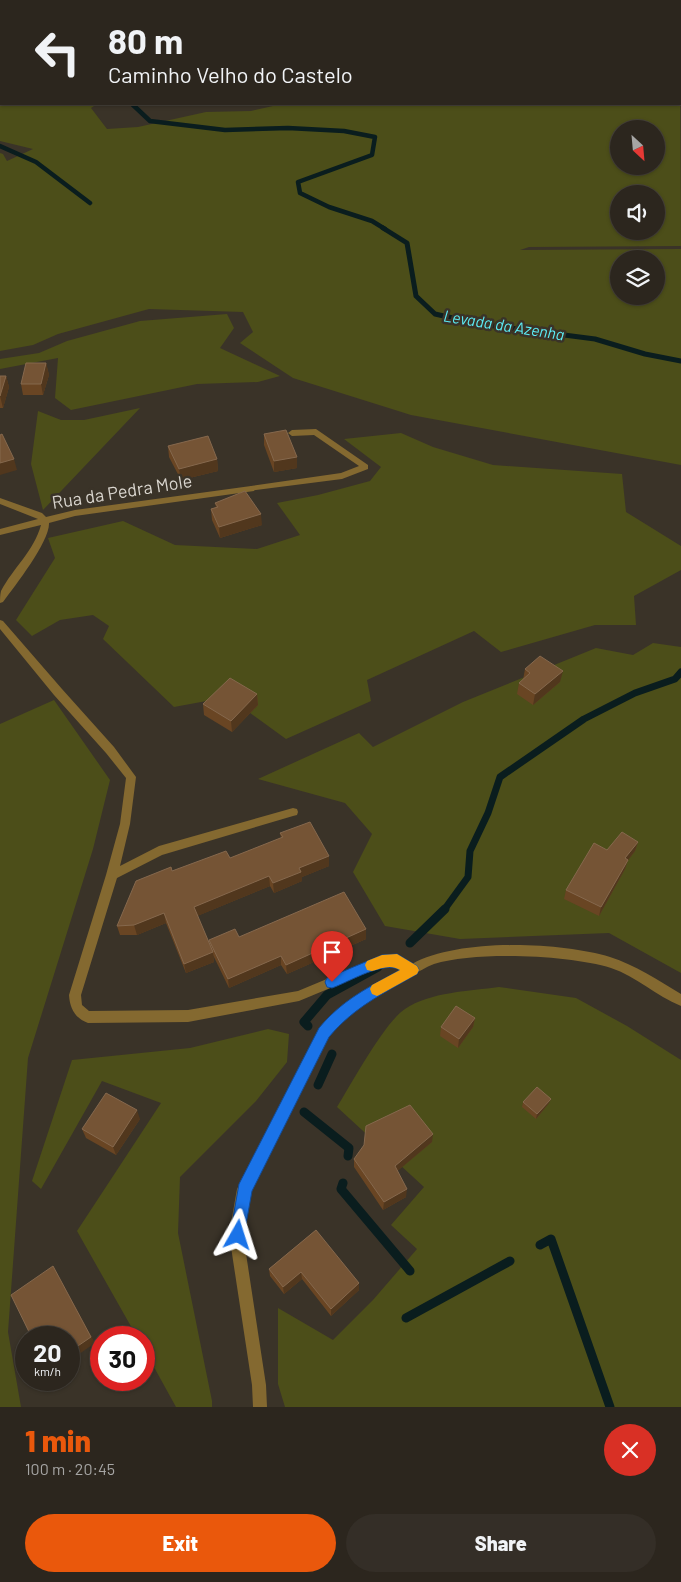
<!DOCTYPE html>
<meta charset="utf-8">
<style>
body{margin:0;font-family:Barlow,sans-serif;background:#342e27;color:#f1f3f6;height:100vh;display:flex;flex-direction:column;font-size:19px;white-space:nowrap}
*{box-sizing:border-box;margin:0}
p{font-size:16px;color:#a6a5a4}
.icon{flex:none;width:28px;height:28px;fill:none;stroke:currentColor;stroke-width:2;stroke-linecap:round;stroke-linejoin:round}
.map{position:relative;height:1407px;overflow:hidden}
.sheet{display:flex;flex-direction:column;background:#2c261e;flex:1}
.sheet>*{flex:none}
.guide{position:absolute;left:0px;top:0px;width:681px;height:105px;box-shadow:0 1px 4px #0004,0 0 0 1px #48433c;background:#2c261e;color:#f1f3f6;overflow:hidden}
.needle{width:32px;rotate:154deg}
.controls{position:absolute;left:610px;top:120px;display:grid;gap:10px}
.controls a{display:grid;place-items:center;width:55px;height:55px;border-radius:50%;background:#2c261e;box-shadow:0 1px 4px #0004,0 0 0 1px #48433c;font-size:25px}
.speed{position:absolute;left:15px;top:1326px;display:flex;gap:10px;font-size:25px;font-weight:700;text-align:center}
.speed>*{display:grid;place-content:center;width:65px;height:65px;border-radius:50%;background:#2c261e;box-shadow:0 1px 4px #0004,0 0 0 1px #48433c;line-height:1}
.speed small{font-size:12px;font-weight:400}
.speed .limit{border:8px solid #d22;background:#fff;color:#111}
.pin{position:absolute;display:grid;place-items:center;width:42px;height:42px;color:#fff;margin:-51px -21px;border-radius:50% 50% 50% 0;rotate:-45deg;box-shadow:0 0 5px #0007}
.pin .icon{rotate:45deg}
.me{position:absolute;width:55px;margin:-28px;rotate:6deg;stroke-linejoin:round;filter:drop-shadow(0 0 4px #0008)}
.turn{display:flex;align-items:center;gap:18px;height:105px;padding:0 25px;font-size:22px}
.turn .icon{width:65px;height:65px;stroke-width:2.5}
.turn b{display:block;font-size:35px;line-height:42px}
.round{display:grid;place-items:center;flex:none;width:52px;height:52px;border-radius:26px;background:#342e27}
.head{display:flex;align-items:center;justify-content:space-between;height:85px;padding:0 25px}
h1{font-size:30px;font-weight:800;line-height:38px;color:#ea580c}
.button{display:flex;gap:10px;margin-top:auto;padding:10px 25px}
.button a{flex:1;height:58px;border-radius:30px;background:#ea580c;color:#fff;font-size:20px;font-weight:800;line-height:58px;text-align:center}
.button a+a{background:#342e27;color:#f1f3f6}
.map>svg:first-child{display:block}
.green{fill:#4c4e19;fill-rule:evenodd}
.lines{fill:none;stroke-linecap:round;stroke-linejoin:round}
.stream-far3{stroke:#0a1d1e;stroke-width:4.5}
.stream-far2{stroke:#0a1d1e;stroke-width:5}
.stream-far1{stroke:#0a1d1e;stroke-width:7}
.stream{stroke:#0a1d1e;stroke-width:9}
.lane{fill:#846930;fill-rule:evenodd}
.street{fill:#846930;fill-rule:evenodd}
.wall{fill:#694523}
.shaded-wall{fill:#51371d}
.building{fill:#755435;stroke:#85684d}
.route{fill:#1a73e8;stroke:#114b97}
.slow{fill:#f59e0b}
.labels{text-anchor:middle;stroke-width:5;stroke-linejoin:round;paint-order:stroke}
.far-water-label{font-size:16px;font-style:italic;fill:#5cecf5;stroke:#3a3328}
.street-label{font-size:18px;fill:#d9d5ce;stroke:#3a3328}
</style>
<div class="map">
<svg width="681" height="1407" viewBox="0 0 681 1407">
<rect width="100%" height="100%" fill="#3a3328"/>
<g class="green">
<path d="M680,41L681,246L529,247L520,250L681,249V465L411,415L293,378L240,343L253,332L243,312L149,309L58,334L33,345L0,351V153L3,154L7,161L33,149L0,141V52L1,104H97L91,108L107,129L138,127L206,112L251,111L282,104H680ZM619,129H656V166H619ZM619,194H656V231H619ZM619,259H656V296H619Z"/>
<path d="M227,314L234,328L220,348L280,376L258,382L197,384L71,410L55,398L58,358L0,369V359L39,353L67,341L140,321Z"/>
<path d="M140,408L43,510L31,464L38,411L61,420H84Z"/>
<path d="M401,433L433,447L493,465L622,474L626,512L681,546V570L634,596L636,625H595L501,652L474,631L367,680L371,701L286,739L228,697L174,707L103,639L109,626L93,615L60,620L32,636L16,620L55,558L48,538L123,521L175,545L257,549L300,535L277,503L318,495L370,481L381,467L344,439Z"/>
<path d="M653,643L681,647V973L609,933L460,939L385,926L353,872L372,834L345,803L258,779L359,733L373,747L463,702L596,648L633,655Z"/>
<path d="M54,700L110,780L93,849L28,1058L8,1332L21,1407H0V724Z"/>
<path d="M499,987L576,998L627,1026L681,1060V1407H285L278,1384V1308L333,1340L373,1300L417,1249L391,1225L424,1187L337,1107C352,1083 384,1023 405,1009C430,992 470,991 499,987Z"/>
<path d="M268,1029L289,1034L287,1062L256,1101L180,1177L178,1233L212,1401V1407H176L144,1349V1338L137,1337L77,1231L161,1103L102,1081L41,1189L32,1181L72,1060L190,1048Z"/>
</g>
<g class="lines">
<g class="stream-far3">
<path d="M0,29L1,31"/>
<path d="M132,104L150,121L225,130L288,128L344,131L375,137L372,155L298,182L300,193L329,207L372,221L385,229"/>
<path d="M0,146L36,162L90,203"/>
</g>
<path class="stream-far2" d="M383,228L407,243L416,296L435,314L479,324L595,339L645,354L681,361"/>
<path class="stream-far1" d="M444,910L468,877L470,851L488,813L500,777L584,719L635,693L675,679L681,672"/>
<g class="stream">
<path d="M410,943L445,909"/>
<path d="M308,1026L304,1022L327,995L378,967"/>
<path d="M318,1085L332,1054"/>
<path d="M304,1112L349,1148L348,1156"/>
<path d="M343,1183L341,1189L410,1271"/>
<path d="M540,1245L551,1239L610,1407"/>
<path d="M406,1318L510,1261"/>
</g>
<path class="lane" d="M316,429L368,465V469L342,479L248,491L247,489L251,486L341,473L359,466L314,435L292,436L288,433L292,430Z"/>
<g class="street">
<rect x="680" y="39" width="1" height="4"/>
<path d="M251,486L254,487L255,489L254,491L75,516L49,523C50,541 15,586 3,602L0,603C0,599 0,595 1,591C13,568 34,551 41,525L0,535V529L38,519L0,504V498L42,513L46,517L75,510Z"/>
<path d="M0,620L3,621L62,689L114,747L136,777L130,824L120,866L159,846L293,808L297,809L298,812L297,815L293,816L162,855L117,878L81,995L82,1005L89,1011L188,1010L298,991L382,956H397L412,964C459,938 559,942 610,957C635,965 658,980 681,994V1006C656,996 636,976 611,968C569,955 476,951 434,964C426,967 418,972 411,976C380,993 352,1010 328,1036L250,1190L245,1223V1247L266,1385L267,1407H253L252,1385L231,1247V1223L237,1189L320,1028C343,1003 371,985 401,970L395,966H383L299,1001L188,1022L88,1023C75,1018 70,1009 69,995L106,875L120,824L126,778L106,753L54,695L0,629Z"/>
</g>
</g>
<g class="wall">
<path d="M655,0H681V33L680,31V1H655Z"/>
<path d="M46,363L49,375L43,395H23L21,384Z"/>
<path d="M0,376H6L9,387L3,408H0Z"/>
<path d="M264,434L297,468L274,472L264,445Z"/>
<path d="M168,446L217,459L218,471L181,480L169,457Z"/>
<path d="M215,503L262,525L220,538L212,520L211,509L216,507Z"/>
<path d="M525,669L560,682L533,705L517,694L519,683L523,680Z"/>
<path d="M257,694L258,705L232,732L204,715L203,704Z"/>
<path d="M280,833L329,866L302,877V881L274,893L270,886L197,916L210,947L209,940L239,937L366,929V939L287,974L281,965L229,988L213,955L214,962L186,973L166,923L137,935H120L117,926L172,871L230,858L281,838Z"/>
<path d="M638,842L635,851L628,860L625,869L599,916L564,899L566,890L607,850Z"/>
<path d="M475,1018L473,1027L458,1048L440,1036L441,1027Z"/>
<path d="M523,1102L549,1103L536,1119L522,1107Z"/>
<path d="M140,1119L116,1155L86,1138L82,1129Z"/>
<path d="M432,1142L397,1171L406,1197L383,1210L354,1167V1159Z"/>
<path d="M316,1230L359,1290L331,1316L302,1279L284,1294L270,1276L269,1269Z"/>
</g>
<g class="shaded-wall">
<path d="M46,363L49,375L43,395L41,384Z"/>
<path d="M6,376L9,387L3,408L0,396Z"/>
<path d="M297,457V468L274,472V461Z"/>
<path d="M14,459L17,470L0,475V463Z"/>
<path d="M217,459L218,471L181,480L179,469Z"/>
<path d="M261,514L262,525L220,538L219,527Z"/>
<path d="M563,671L560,682L533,705L535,694Z"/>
<path d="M257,694L258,705L232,732L231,721Z"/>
<path d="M638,842L635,851L622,868L625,858Z"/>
<path d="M329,856V866L302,877V881L274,893L273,883L299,868Z"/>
<path d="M628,860L625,869L599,916L601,907Z"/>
<path d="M269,876L270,886L195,917L194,907Z"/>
<path d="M164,913L166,923L137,935L134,925Z"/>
<path d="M366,929V939L287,974L286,965Z"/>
<path d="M213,952L214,962L186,973L184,964Z"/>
<path d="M281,956V965L229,988L228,979Z"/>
<path d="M475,1018L473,1027L458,1048L459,1039Z"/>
<path d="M551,1099L549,1103L536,1119L537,1114Z"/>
<path d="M137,1110L140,1119L116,1155L113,1147Z"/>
<path d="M433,1134L432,1142L394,1174L395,1166Z"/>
<path d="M407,1189L406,1197L383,1210L384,1202Z"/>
<path d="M53,1266L95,1343L69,1361V1352Z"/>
<path d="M301,1272L302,1279L284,1294L283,1287Z"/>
<path d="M359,1283V1290L331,1316V1309Z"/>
</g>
<g class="building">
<path d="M463,0H499L500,1H463Z"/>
<path d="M667,0H681V15L680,14V1H669Z"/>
<path d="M26,363H46L41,384H21Z"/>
<path d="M0,376H6L0,396Z"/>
<path d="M286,430L297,457L274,461L264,434Z"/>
<path d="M2,434L14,459L0,463V435Z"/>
<path d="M208,436L217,459L179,469L168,446Z"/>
<path d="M245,491L261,514L219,527L211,509L218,507L215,503Z"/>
<path d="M540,656L563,671L535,694L519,683L530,673L525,669Z"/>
<path d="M230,678L257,694L231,721L203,704Z"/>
<path d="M310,822L329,856L299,868L301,872L273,883L269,876L194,907L213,952L184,964L164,913L134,925L117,926L136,881L171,867L172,871L226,851L230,858L283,837L280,833Z"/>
<path d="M622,832L638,842L625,858L628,860L601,907L566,890L594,843L607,850Z"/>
<path d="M344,892L366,929L286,965L281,956L228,979L209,940L235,929L239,937Z"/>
<path d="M456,1006L475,1018L459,1039L441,1027Z"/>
<path d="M537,1087L551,1099L537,1114L523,1102Z"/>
<path d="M106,1093L137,1110L113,1147L82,1129Z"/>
<path d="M410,1105L433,1134L395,1166L407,1189L384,1202L354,1159L364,1145L366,1126Z"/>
<path d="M316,1230L359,1283L331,1309L301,1272L283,1287L269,1269Z"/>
<path d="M53,1266L91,1337L69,1352V1338H32L11,1295Z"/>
</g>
<path class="route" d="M397,954L417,966L419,970L417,974C384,993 354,1007 329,1037L252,1191L243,1241L238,1243L233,1241L230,1235L239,1184L319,1028C342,1000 369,987 400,970C384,960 349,982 332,988L327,987L325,982L327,978L382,955Z"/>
<path class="slow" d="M397,954L417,966L419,970L417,974L381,994L377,996L372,994L370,989L372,985L400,970C391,964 382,968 372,971L367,970L365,965L367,961L382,955Z"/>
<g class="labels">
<g class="far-water-label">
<text transform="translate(504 325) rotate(9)" y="6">Levada da Azenha</text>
</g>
<g class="street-label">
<text transform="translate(122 492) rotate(-9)" y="6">Rua da Pedra Mole</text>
</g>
</g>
</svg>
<div class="controls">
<a><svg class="needle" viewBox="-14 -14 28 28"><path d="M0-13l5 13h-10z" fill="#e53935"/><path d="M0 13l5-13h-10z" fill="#a6a5a4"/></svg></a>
<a><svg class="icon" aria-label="sound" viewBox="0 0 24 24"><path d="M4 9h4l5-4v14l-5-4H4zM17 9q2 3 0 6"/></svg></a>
<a><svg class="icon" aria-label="layers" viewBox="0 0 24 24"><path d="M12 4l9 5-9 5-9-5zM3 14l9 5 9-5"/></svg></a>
</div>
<div class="speed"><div>20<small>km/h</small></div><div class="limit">30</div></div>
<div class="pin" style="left:332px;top:982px;background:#d93025"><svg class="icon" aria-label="arrive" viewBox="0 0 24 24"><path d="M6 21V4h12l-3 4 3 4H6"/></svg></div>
<svg class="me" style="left:238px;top:1235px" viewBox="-20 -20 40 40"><path d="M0-17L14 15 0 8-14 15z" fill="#1a73e8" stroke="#fff" stroke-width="4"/></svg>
<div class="guide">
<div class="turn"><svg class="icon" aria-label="left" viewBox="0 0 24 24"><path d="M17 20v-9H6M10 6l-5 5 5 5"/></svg><div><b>80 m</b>Caminho Velho do Castelo</div></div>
</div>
</div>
<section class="sheet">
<div class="head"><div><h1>1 min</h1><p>100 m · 20:45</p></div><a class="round" style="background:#d93025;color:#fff"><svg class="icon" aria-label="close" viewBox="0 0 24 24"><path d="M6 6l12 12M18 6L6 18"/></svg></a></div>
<div class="button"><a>Exit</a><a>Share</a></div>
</section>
